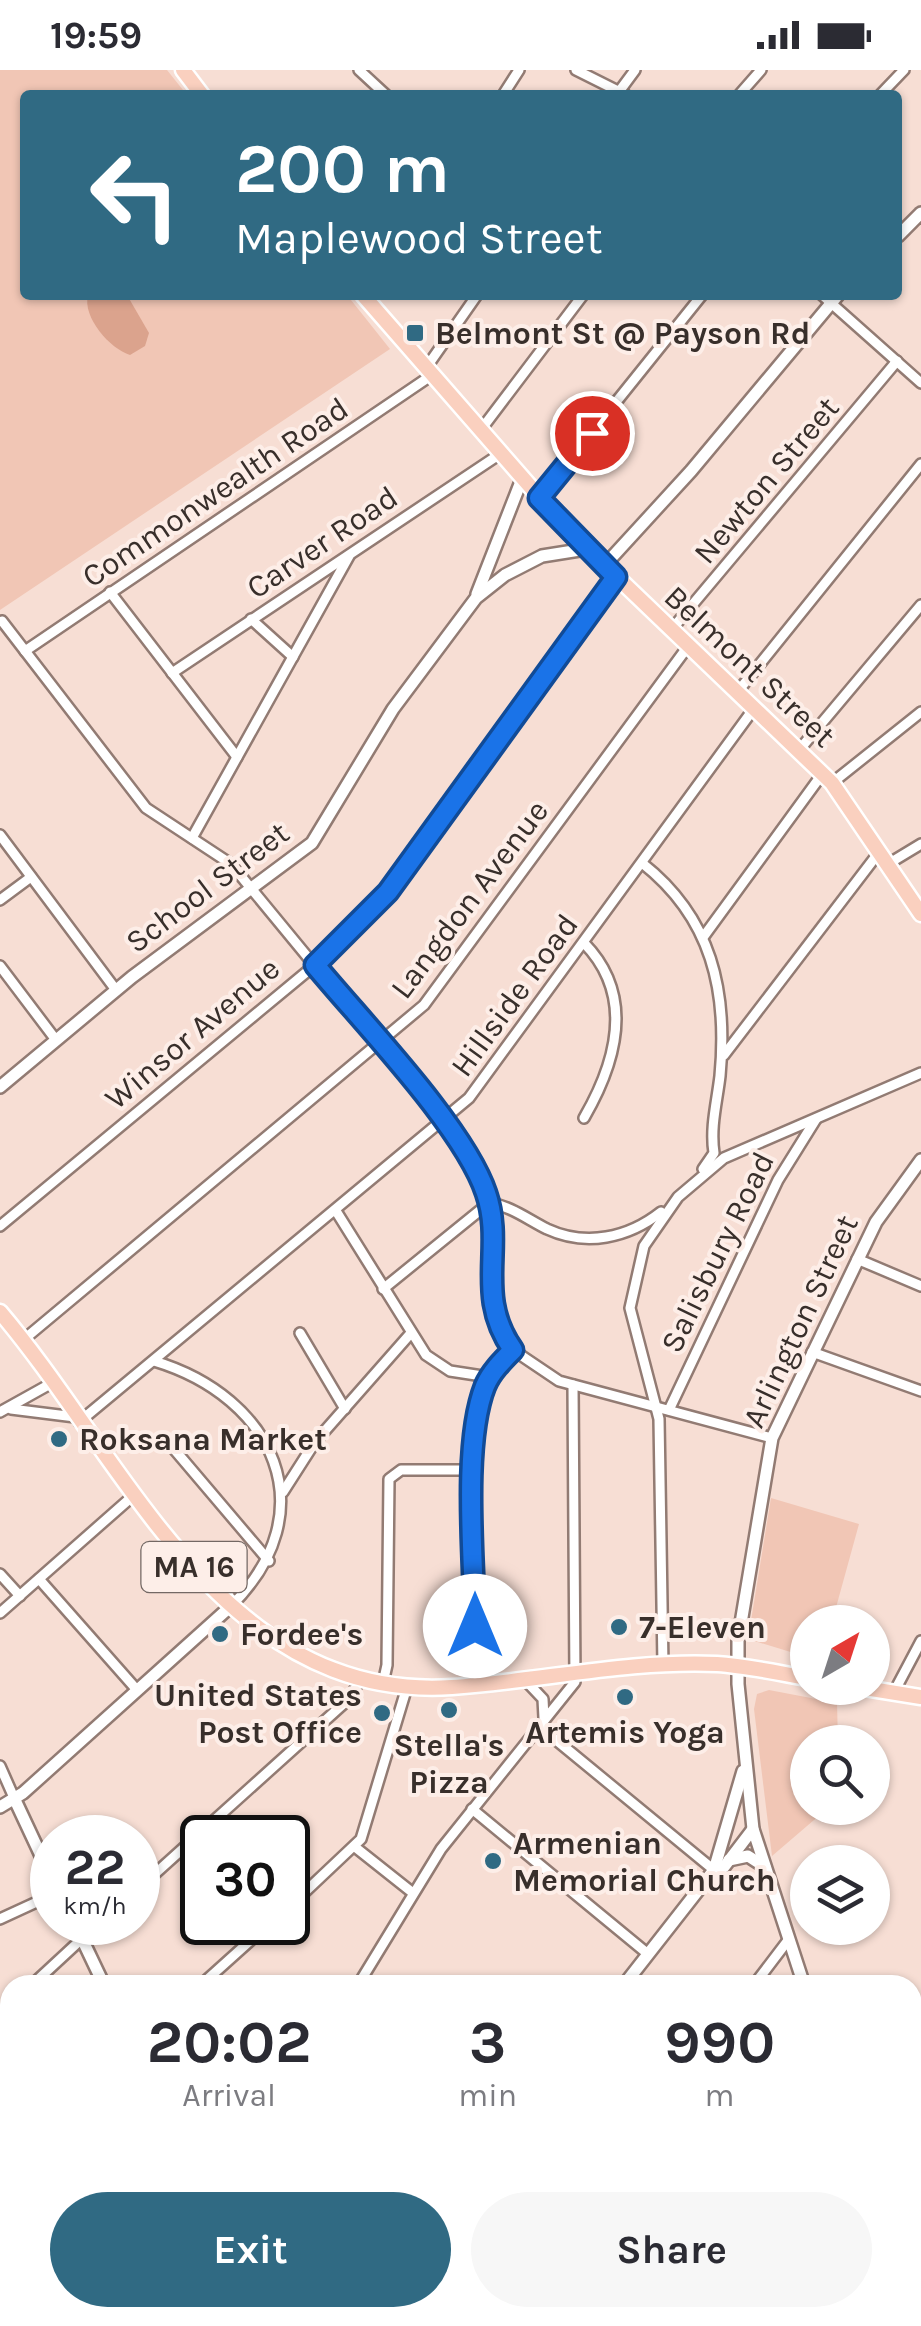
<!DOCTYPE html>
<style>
body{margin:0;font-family:Karla,sans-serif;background:#f7f7f7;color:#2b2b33;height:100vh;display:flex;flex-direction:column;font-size:38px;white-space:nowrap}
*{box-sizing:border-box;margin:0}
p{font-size:32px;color:#7c7c81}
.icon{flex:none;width:55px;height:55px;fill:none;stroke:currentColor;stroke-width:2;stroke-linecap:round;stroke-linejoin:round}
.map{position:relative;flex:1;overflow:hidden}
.sheet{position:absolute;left:0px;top:1905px;width:922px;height:352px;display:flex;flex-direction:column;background:#fff;border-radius:30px 30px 0 0;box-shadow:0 2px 8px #0004}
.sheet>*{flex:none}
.banner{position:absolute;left:20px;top:20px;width:882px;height:210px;border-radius:10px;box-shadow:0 2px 8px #0004;background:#306a83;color:#fff;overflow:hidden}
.needle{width:65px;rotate:39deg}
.tools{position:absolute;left:790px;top:1535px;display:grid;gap:20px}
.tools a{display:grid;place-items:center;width:100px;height:100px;border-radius:50%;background:#fff;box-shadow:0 2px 8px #0004;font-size:50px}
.speed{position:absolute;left:30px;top:1745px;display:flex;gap:20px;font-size:50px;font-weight:700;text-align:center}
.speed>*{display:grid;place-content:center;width:130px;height:130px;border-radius:50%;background:#fff;box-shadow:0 2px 8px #0004;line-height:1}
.speed small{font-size:25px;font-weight:400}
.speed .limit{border:5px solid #111;border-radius:15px;background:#fff;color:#111}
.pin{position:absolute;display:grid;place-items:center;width:85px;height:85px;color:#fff;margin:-42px;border:5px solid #fff;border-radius:50%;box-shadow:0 2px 10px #0007}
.me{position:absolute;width:110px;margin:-55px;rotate:0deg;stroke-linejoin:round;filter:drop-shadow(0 0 8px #0008)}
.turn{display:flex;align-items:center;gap:35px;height:210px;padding:0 50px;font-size:45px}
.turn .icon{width:130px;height:130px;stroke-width:2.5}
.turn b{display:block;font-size:70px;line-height:85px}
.eta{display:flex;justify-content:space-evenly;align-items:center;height:170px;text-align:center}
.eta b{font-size:60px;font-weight:700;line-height:70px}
.cta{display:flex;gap:20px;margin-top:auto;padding:20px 50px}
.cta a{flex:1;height:115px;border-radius:60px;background:#306a83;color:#fff;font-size:40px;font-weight:700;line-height:115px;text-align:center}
.cta a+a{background:#f7f7f7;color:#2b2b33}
.status{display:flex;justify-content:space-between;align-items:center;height:70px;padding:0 50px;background:#fff;direction:ltr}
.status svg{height:28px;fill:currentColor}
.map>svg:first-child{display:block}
.green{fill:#f1c6b5}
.water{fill:#dba38d}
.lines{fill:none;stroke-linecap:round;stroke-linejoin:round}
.minor-casing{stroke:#927b73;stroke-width:14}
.tertiary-casing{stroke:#927b73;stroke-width:16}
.primary-casing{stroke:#fff;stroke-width:19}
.minor{stroke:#fff;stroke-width:9}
.tertiary{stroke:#fff;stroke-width:11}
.primary{stroke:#fad0bf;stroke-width:14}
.route-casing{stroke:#114b97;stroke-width:25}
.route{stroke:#1a73e8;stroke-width:18}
.poi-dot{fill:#306a83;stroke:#fdeee8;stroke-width:4}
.labels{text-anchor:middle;stroke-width:8;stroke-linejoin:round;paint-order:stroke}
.shield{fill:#fdeee8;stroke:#736864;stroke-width:2.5}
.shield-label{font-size:30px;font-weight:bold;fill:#382f2b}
.poi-label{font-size:32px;font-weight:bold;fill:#382f2b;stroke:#fdeee8;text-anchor:start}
.street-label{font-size:32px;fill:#382f2b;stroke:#fdeee8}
</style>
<div class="status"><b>19:59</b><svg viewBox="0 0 49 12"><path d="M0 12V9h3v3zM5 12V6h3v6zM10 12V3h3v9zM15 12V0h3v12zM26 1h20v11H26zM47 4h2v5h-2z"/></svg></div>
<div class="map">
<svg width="921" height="2256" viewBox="0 0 921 2256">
<rect width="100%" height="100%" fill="#f7ded4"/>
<g class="green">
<path d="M0,0H167L187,25H25V225H347L390,279L0,540Z"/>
<path d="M771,1428L859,1454L832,1552H808L807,1587L748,1569Z"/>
<path d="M769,1620L837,1633L838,1672H808V1738H828L772,1786L754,1639L757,1624Z"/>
<path d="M220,2248H303L282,2256H193Z"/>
</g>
<path class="water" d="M88,225H127L149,263L145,276L130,285C110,279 82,247 88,225Z"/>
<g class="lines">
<g class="minor-casing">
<g id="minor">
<path d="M359,0L386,25"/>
<path d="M576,0L626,25"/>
<path d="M618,23L635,0"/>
<path d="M503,25L519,0"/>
<path d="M739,25L761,0"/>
<path d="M880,25L904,0"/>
<path d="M822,225L921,313"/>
<path d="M426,298L477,225"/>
<path d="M480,361L583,225"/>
<path d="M539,428L702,225"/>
<path d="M110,522L237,687"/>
<path d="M251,549L293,587"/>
<path d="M2,551L146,738L231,794L455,1066L486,1122L491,1229L513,1280L559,1311L772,1368"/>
<path d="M672,559L897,291"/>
<path d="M25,581L432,305"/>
<path d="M172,603L500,384"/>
<path d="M739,620L921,394"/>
<path d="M800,679L921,535"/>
<path d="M832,713L921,642"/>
<path d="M0,765L116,920"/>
<path d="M192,768L349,486"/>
<path d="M642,793C712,848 728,921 720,1006C717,1032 710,1057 714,1083L703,1099"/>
<path d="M888,794L921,774"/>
<path d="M0,830L31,807"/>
<path d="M704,866L823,703"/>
<path d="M584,873C635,925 617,991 584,1048"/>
<path d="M0,896L56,970"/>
<path d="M724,985L880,781"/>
<path d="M336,1141L426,1285L450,1301L489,1307"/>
<path d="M0,1156L315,895L365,847L616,507"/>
<path d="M857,1189L921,1216"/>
<path d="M383,1219L489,1133C511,1136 527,1149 547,1159C586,1177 628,1168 661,1142"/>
<path d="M300,1263L345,1339"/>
<path d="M22,1271L424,935L689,575"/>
<path d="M812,1282L921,1321"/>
<path d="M154,1291C274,1327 327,1441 231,1536"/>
<path d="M11,1339L75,1347"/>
<path d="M669,1340L778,1110L816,1049"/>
<path d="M0,1342L52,1313"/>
<path d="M79,1352L469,1028L755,637"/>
<path d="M168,1372L269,1491"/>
<path d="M283,1422L315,1372L411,1263"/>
<path d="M0,1504L20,1526"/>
<path d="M39,1509L137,1620"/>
<path d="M0,1543L134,1425"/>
<path d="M663,1596L659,1349L630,1238L644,1176L678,1127L724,1088L921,1003"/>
<path d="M526,1611L543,1629L544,1648"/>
<path d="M383,1613L387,1595L389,1409L401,1400H474"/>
<path d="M476,1615C472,1547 462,1373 485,1316C491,1301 502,1291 513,1280"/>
<path d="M894,1622L921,1571"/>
<path d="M539,1656L714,1800"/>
<path d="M0,1696L15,1730"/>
<path d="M472,1739L648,1884"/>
<path d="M355,1777L413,1823"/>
<path d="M138,1819L350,1628L361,1608"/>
<path d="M288,1838L361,1769L407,1617"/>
<path d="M0,1849L52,1825"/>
<path d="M32,1915L100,1852"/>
<path d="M201,1915L271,1852"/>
<path d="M358,1915L441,1779L575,1612L573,1315"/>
<path d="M754,1915L789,1869"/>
<path d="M0,1945L10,1935"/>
<path d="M445,2248L455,2256"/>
<path d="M640,2248L650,2256"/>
</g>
</g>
<g class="tertiary-casing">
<g id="tertiary">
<path d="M898,166L921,143"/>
<path d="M604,496L691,401L838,225"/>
<path d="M477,524L522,409"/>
<path d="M0,1017L132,907L312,773L393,639L476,528L505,505L542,486L586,479"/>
<path d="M15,1730L52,1809"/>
<path d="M0,1737L23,1723L231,1536"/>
<path d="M729,1790L748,1786L765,1797"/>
<path d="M714,1800L743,1701"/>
<path d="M74,1852L104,1915"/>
<path d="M624,1915L714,1800L724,1797L753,1759"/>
<path d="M804,1915L753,1759L738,1614V1571L772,1368L876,1152L921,1090"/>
<path d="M912,2225L921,2246"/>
<path d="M387,2256L392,2248"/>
</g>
</g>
<g class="primary-casing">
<g id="primary">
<path d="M183,0L202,25"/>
<path d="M363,225L569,461L832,713L921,844"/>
<path d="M0,1242C125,1389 222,1632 452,1617C540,1611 629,1590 717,1594C747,1596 778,1603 808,1608"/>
<path d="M865,1618L921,1627"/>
</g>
</g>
<use href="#minor" class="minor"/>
<use href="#tertiary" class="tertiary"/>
<use href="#primary" class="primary"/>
</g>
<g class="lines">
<g class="route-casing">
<path id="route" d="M475,1556C474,1492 462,1374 485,1316C491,1302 502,1291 513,1280C474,1225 505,1178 486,1123C464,1057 362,952 315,895L388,822L616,507L539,428L592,363"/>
</g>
<use href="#route" class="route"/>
</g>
<g class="poi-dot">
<rect x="405" y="253" width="20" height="20" rx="5"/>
<circle cx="59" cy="1369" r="10"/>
<circle cx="619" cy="1557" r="10"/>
<circle cx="220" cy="1564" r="10"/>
<circle cx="625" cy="1627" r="10"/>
<circle cx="449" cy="1640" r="10"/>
<circle cx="382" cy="1643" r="10"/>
<circle cx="493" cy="1791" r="10"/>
</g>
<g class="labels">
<rect class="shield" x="141.5" y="1472" width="105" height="50" rx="8"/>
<g class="shield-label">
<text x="194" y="1507">MA 16</text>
</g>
<g class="poi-label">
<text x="435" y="274">Belmont St @ Payson Rd</text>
<text x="79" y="1380">Roksana Market</text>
<text x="639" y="1568">7-Eleven</text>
<text x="240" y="1575">Fordee's</text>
<text x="362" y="1636" text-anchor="end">United States<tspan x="362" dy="37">Post Office</tspan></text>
<text x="625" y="1673" text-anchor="middle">Artemis Yoga</text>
<text x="449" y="1686" text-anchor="middle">Stella's<tspan x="449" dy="37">Pizza</tspan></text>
<text x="513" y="1784">Armenian<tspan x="513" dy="37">Memorial Church</tspan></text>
</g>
<g class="street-label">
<text transform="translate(766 410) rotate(-50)" y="11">Newton Street</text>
<text transform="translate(215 422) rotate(-34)" y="11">Commonwealth Road</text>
<text transform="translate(322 472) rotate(-34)" y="11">Carver Road</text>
<text transform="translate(750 596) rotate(43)" y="11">Belmont Street</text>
<text transform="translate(207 817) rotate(-37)" y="11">School Street</text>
<text transform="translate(469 829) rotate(-53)" y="11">Langdon Avenue</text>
<text transform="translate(514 925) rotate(-54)" y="11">Hillside Road</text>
<text transform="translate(192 963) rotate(-40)" y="11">Winsor Avenue</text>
<text transform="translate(717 1182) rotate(-64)" y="11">Salisbury Road</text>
<text transform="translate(800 1251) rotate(-65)" y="11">Arlington Street</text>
</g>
</g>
</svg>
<div class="tools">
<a><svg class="needle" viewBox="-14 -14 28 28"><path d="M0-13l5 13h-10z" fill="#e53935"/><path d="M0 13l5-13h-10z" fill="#7c7c81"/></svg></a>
<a><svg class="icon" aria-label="search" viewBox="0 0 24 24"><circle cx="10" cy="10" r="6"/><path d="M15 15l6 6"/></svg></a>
<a><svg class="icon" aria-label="layers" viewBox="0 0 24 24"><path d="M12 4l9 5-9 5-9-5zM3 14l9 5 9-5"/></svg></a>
</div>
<div class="speed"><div>22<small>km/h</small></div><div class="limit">30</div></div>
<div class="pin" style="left:592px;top:363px;background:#d93025"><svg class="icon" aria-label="arrive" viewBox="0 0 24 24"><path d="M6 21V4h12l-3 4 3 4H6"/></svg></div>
<svg class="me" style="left:475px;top:1556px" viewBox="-20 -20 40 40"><circle r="19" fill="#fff"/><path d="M0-13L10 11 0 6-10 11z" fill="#1a73e8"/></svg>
<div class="banner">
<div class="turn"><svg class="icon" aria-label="left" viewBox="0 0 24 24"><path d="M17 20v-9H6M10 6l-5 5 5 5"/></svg><div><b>200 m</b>Maplewood Street</div></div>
</div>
<section class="sheet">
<div class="eta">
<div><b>20:02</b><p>Arrival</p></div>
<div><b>3</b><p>min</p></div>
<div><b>990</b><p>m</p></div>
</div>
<div class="cta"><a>Exit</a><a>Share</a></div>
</section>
</div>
